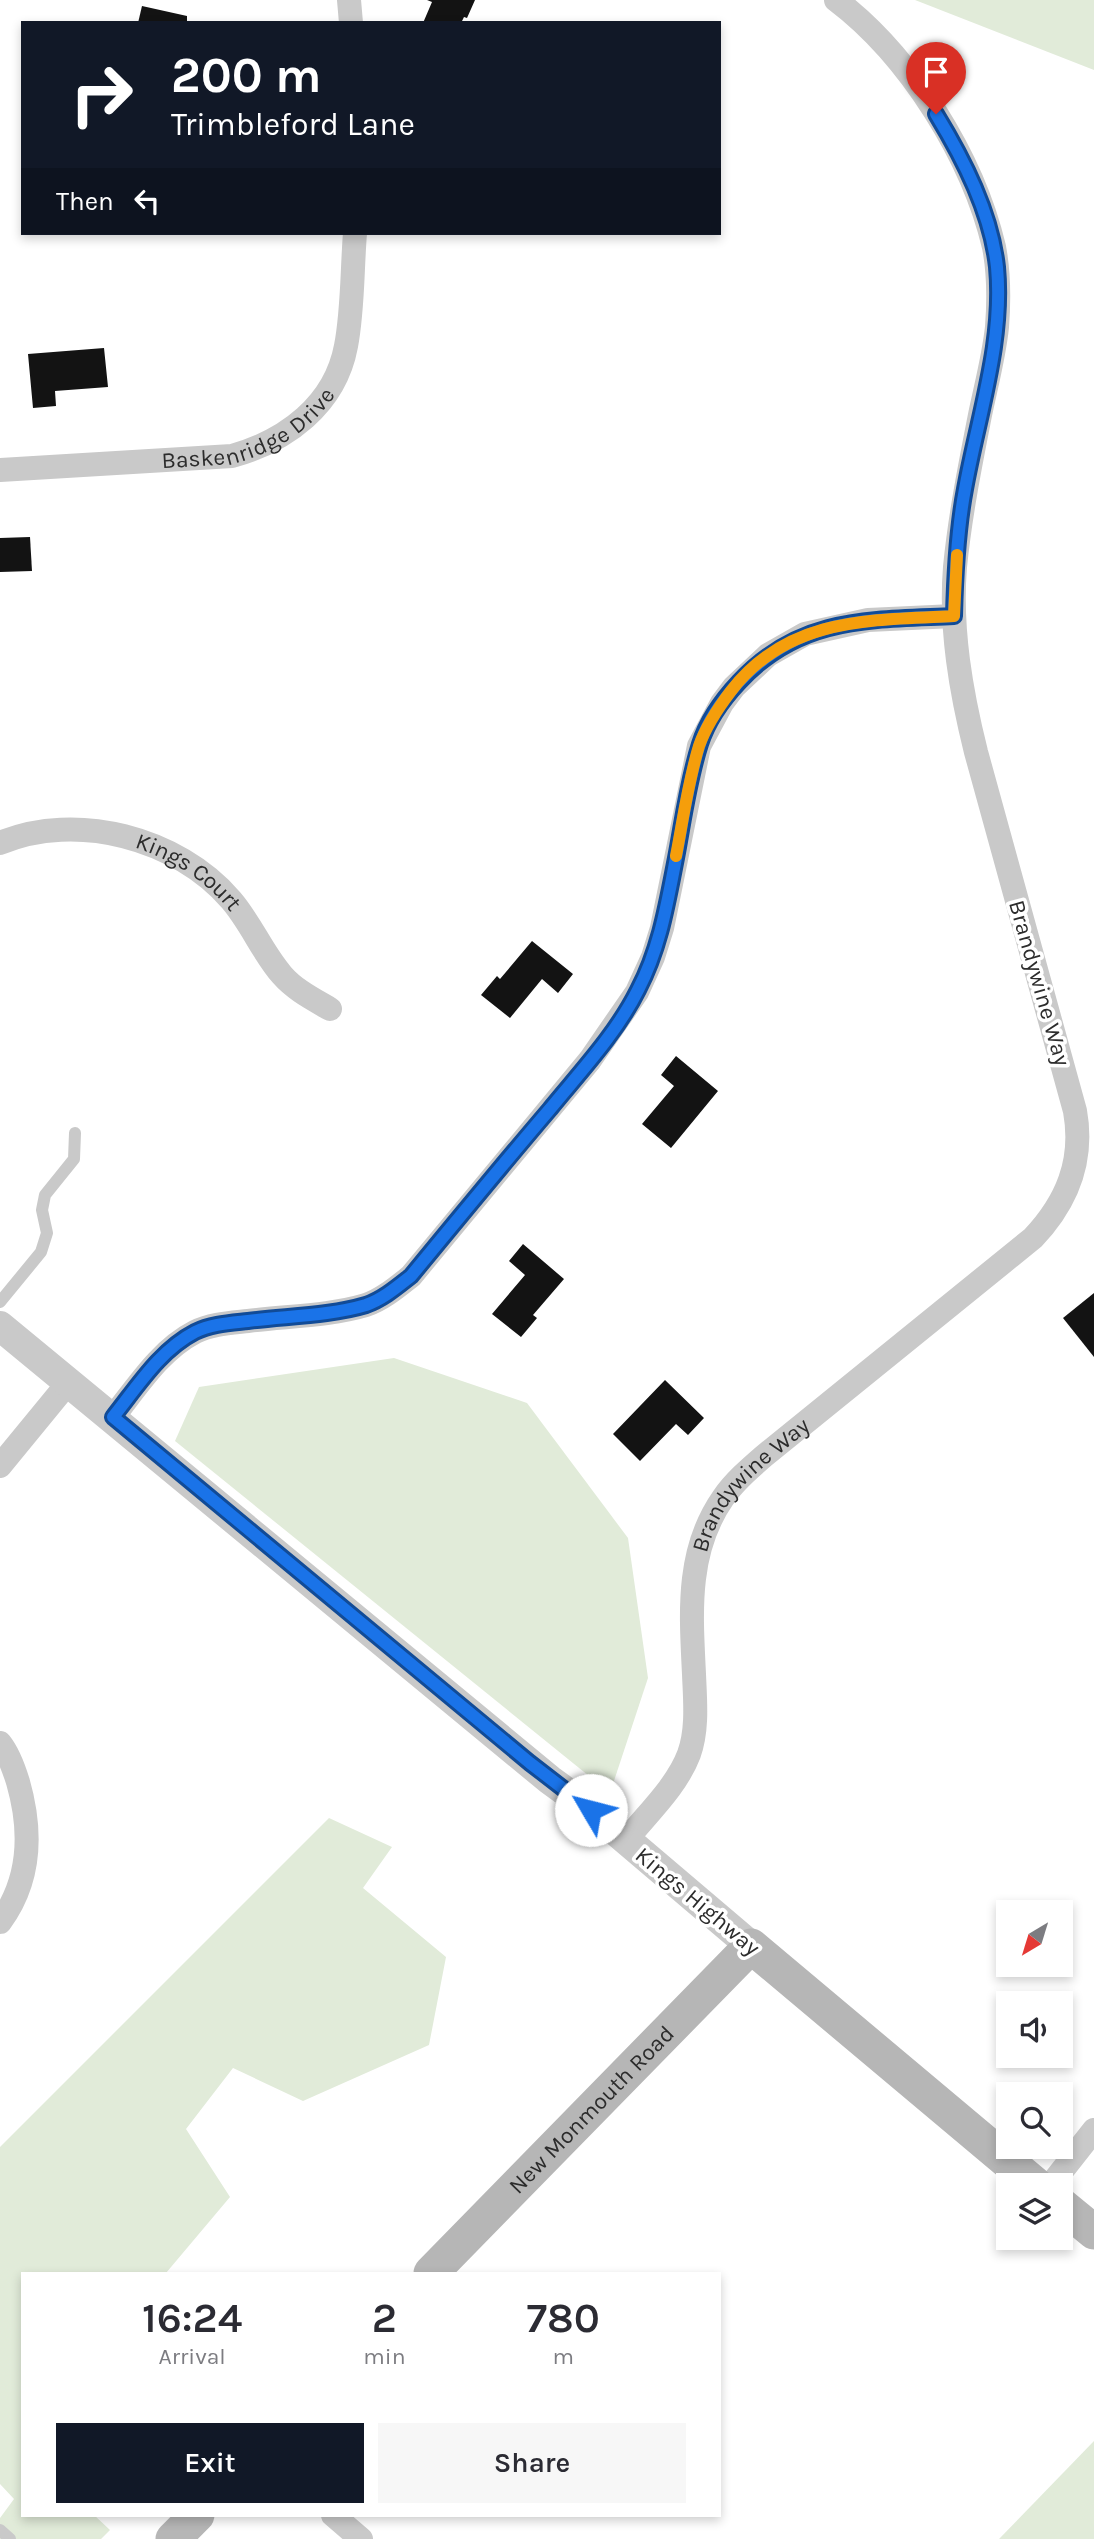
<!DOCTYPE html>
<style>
body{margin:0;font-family:Karla,sans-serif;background:#f7f7f7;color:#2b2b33;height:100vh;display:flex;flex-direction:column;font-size:26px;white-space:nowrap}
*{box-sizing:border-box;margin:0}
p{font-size:23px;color:#7c7c81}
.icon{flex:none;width:38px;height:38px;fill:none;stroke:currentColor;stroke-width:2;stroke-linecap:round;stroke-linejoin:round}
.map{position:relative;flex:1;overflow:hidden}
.panel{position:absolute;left:21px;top:2272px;width:700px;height:245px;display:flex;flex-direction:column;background:#fff;border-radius:0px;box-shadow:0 4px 10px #0003}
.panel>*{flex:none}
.guide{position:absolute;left:21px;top:21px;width:700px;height:214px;border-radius:0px;box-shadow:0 4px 10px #0003;background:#111827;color:#fff;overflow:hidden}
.needle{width:46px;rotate:218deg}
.fabs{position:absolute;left:996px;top:1900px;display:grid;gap:14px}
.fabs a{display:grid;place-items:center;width:77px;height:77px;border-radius:0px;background:#fff;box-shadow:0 4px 10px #0003;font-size:35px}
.pin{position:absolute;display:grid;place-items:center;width:60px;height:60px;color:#fff;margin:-72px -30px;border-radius:50% 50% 50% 0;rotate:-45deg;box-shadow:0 0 7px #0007}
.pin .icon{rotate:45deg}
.me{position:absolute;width:77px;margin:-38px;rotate:307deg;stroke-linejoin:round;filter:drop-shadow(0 0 5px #0008)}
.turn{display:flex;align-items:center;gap:24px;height:147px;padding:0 35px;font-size:32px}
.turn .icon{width:91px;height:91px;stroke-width:2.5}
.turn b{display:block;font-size:49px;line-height:60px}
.then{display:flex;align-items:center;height:66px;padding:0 35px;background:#0003;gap:14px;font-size:26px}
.eta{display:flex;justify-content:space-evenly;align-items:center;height:119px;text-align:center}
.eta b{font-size:42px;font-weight:600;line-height:49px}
.primary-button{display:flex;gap:14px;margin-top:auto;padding:14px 35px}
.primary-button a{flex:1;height:80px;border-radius:0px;background:#111827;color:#fff;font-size:28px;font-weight:600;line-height:80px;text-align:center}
.primary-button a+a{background:#f7f7f7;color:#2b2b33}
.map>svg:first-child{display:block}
.green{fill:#e1ebd9}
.building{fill:#131313}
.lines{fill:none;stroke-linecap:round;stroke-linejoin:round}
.service{stroke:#c9c9c9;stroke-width:12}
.minor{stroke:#c9c9c9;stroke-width:24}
.tertiary{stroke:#c9c9c9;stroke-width:30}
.secondary{stroke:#b6b6b6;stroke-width:35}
.route-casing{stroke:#114b97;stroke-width:18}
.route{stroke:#1a73e8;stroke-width:12}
.slow{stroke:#f59e0b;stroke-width:12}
.labels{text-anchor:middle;stroke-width:7;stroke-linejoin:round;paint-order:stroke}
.street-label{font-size:23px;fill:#2c2c2c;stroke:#fff}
</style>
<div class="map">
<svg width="1094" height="2539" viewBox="0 0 1094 2539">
<rect width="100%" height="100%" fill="#fff"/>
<g class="green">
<path d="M915,0H1094V70Z"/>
<path d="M394,1358L527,1403L628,1538L648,1678L610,1793L175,1441L199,1387Z"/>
<path d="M329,1818L392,1847L363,1888L446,1957L429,2045L303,2101L233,2068L186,2129L230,2197L166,2273H23V2515H94L110,2530L101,2539H0V2518L14,2499L0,2484V2147Z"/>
<path d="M1094,2441V2539H999Z"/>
</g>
<g class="building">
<path d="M427,0H475L467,18L464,17L461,23H423L432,2Z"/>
<path d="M142,6L187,16V23H138Z"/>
<path d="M104,348L108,387L55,391L56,406L33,408L28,354Z"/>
<path d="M30,537L32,571L0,572V538Z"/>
<path d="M532,941L573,974L558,993L542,979L510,1018L481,995L497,976L500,979Z"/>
<path d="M676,1056L718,1091L671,1148L642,1124L674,1086L661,1075Z"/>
<path d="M523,1244L564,1279L533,1315L537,1318L521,1337L492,1314L525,1275L509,1261Z"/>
<path d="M1094,1293V1357L1063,1318Z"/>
<path d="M665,1380L704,1418L688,1435L676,1424L640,1461L613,1434Z"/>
</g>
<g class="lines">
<g class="service">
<path d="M0,1302L41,1252L47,1233L42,1210L45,1195L74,1159L75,1133"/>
<path d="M0,2530L10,2539"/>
</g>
<g class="minor">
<path d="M349,0L351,23"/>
<path id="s1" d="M0,470L232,456C286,441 335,405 346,346C353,310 352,270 355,233"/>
<path id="s2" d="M0,843C76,811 178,838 231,900C251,923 262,952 282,975C295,990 313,999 330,1009"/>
<path d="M113,1417C137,1387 160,1350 195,1332C211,1324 230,1323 248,1321C286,1316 329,1316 366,1305C383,1299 397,1287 411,1276L590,1060L637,992L653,957L662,928L699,746L722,703L734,687L768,655L805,634L868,620L954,616"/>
<path d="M0,1466L68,1383"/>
<path d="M0,1743C9,1754 14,1769 18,1782C32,1831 31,1880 0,1922"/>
<path id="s3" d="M626,1840C648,1813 677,1786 689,1754C698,1729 695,1700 694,1674C691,1613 686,1551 723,1498C734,1482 749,1469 764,1456L1033,1238C1067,1202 1084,1161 1075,1111L976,752C961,692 950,629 955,567C960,516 970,466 980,415C986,386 994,356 997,327C999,301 999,273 994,247C973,158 910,56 836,0"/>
<path d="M1050,2186L1094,2130"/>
<path d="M333,2515L361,2539"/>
</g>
<path class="tertiary" d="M0,1326L550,1780L591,1810L751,1946"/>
<g class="secondary">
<path d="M1060,2204L1094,2232"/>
<path id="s4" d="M431,2273L751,1946L1037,2186"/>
<path d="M173,2539L197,2515"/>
</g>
</g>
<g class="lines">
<g class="route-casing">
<path id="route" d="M591,1810L530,1763L113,1417C137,1387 160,1350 195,1332C211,1324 230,1323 248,1321C286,1316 329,1316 366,1305C383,1299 397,1287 411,1276C457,1220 503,1164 550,1109C581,1071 616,1034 638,990C660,948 667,904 676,858C683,821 688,781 700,744C707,722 723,699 739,682C800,616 870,620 954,616C955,574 957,531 965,489C978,416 1004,342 997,267C991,213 964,160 936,114"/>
</g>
<use href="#route" class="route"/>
<path class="slow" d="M676,856C683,820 688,782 699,746C706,726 718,708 731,691C788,617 870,620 954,616L957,555"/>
</g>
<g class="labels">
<g class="street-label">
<text dy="8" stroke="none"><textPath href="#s1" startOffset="257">Baskenridge Drive</textPath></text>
<text dy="8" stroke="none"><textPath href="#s2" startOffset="201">Kings Court</textPath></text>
<text transform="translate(1040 983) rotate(74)" y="8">Brandywine Way</text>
<text dy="8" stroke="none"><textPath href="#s3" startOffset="397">Brandywine Way</textPath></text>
<text transform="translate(698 1901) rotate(40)" y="8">Kings Highway</text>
<text dy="8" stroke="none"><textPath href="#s4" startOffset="229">New Monmouth Road</textPath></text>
</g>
</g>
</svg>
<div class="fabs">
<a><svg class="needle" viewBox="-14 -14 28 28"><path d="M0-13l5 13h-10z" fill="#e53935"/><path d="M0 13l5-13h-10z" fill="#7c7c81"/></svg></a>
<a><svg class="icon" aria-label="sound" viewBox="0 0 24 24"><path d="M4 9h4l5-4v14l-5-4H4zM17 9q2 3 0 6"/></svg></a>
<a><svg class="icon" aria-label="search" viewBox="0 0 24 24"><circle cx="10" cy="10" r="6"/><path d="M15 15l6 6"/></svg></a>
<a><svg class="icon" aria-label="layers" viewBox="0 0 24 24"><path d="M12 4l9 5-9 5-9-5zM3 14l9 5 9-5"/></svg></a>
</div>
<div class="pin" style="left:936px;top:114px;background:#d93025"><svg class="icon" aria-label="arrive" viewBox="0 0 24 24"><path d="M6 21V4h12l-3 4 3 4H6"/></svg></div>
<svg class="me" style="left:591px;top:1810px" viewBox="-20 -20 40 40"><circle r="19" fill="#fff"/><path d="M0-13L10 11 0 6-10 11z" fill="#1a73e8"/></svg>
<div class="guide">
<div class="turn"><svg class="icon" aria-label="right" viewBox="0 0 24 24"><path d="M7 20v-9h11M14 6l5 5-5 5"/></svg><div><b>200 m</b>Trimbleford Lane</div></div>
<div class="then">Then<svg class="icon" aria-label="left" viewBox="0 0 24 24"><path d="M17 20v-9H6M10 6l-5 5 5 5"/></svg></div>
</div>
<section class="panel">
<div class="eta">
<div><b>16:24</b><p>Arrival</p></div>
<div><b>2</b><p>min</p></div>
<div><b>780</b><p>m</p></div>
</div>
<div class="primary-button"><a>Exit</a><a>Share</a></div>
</section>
</div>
